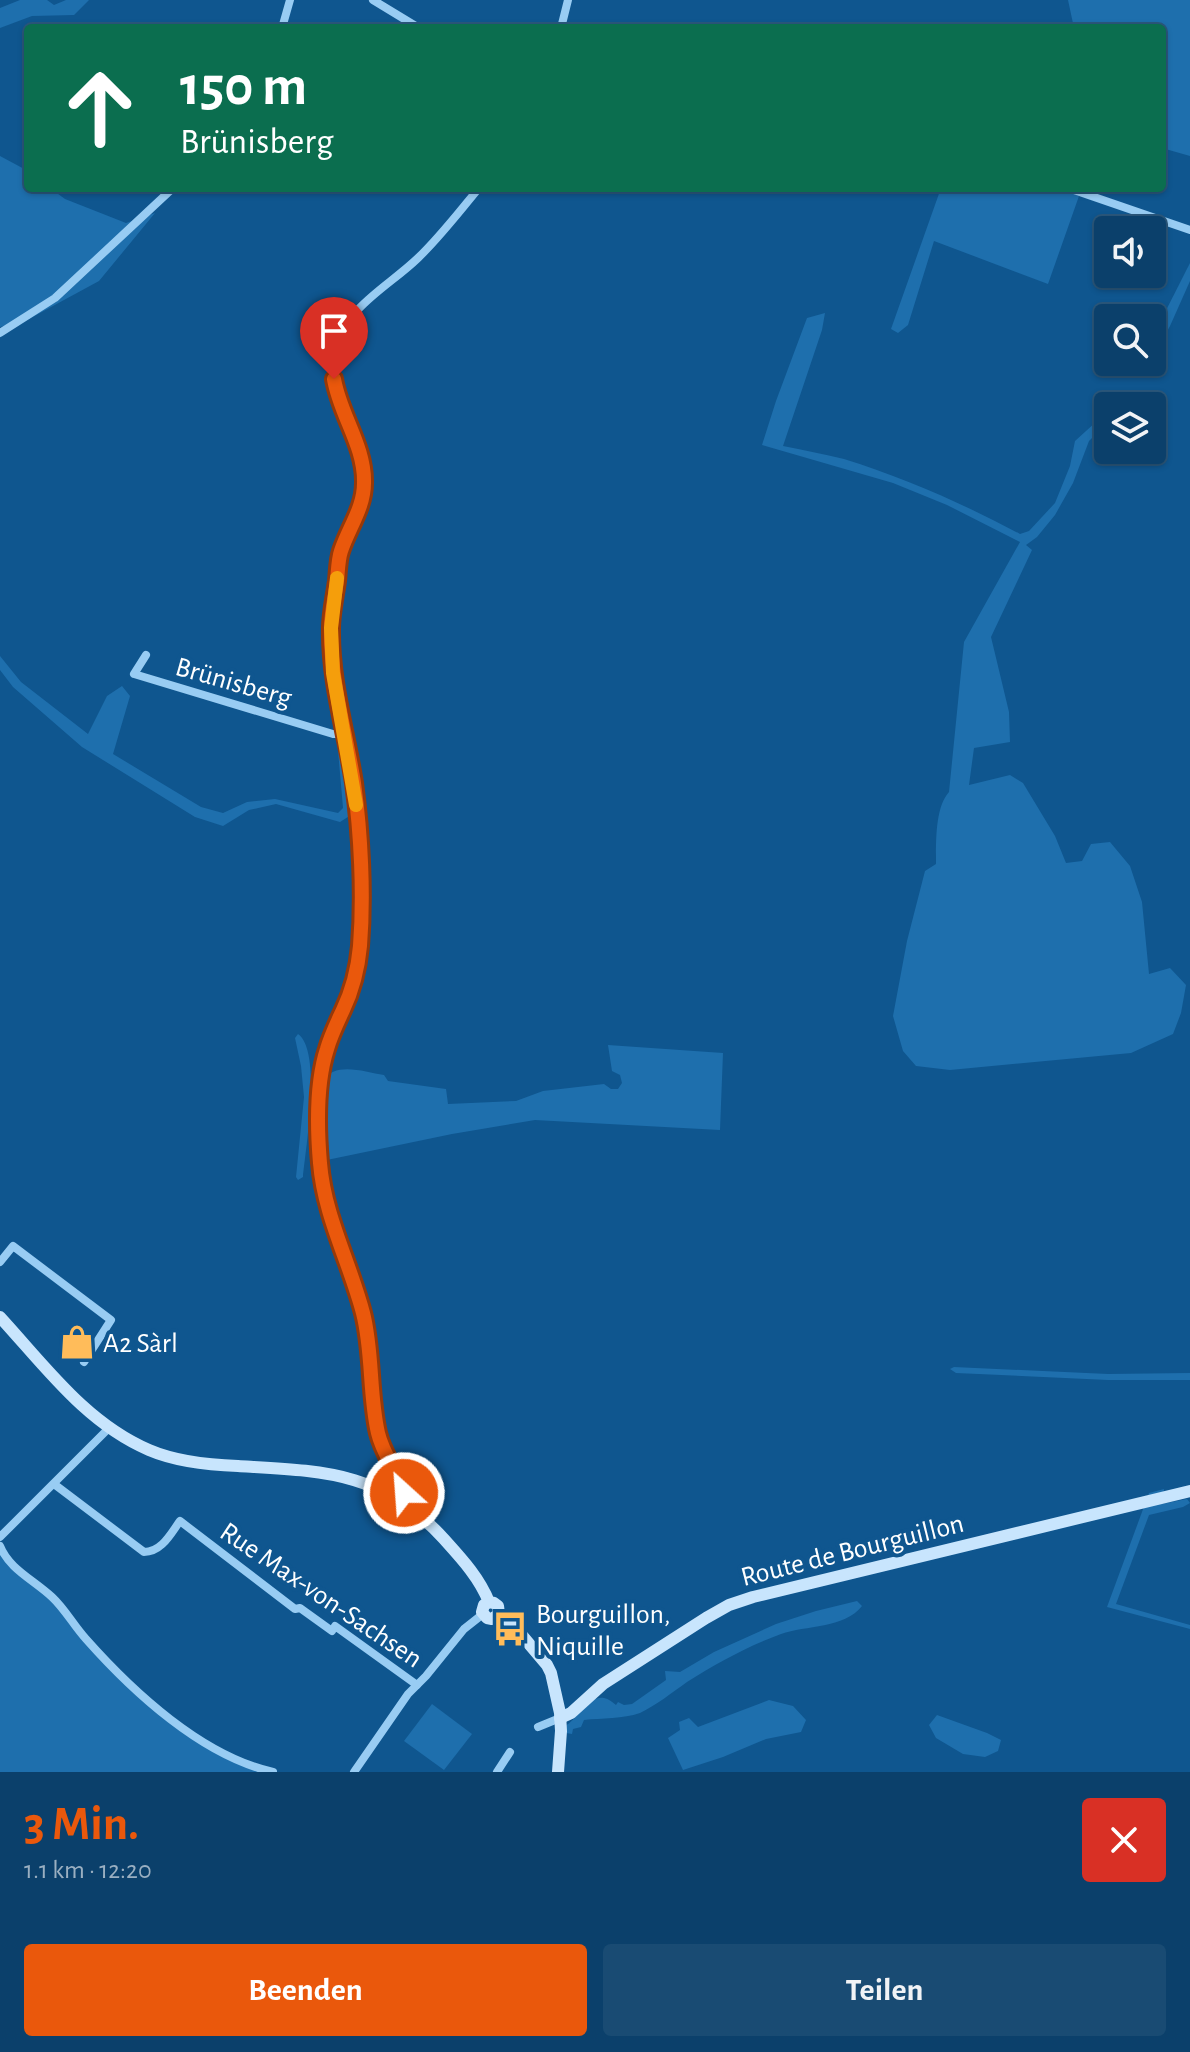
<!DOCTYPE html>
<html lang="de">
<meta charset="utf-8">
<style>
body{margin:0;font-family:"Alegreya Sans",sans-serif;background:#194b73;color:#f1f3f6;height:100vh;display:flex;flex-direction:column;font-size:30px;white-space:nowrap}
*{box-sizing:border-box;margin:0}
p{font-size:26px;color:#9aafc1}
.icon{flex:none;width:44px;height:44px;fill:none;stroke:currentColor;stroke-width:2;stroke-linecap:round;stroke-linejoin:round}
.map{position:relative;height:1772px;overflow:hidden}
.sheet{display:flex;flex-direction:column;background:#0b406b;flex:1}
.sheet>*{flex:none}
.guide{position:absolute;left:24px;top:24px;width:1142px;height:168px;border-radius:8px;box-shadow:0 2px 6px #0004,0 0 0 2px #2b597e;background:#0b6e4f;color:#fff;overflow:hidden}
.tools{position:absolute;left:1094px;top:216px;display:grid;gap:16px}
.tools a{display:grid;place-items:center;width:72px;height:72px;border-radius:8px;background:#0b406b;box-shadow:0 2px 6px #0004,0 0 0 2px #2b597e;font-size:40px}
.pin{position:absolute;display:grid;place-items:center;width:68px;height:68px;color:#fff;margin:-82px -34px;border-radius:50% 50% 50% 0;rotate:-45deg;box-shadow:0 0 8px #0007}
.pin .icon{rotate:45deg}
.me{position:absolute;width:88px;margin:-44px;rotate:334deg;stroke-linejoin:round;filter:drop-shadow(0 0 6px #0008)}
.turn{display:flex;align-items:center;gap:28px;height:168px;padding:0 24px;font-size:36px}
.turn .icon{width:104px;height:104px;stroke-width:2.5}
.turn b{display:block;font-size:56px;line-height:68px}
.round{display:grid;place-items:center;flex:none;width:84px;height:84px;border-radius:8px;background:#194b73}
.headline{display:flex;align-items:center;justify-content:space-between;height:136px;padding:0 24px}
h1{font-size:48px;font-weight:700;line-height:60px;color:#ea580c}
.primary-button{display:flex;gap:16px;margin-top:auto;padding:16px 24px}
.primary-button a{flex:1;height:92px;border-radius:8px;background:#ea580c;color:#fff;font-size:32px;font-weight:700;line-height:92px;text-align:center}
.primary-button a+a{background:#194b73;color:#f1f3f6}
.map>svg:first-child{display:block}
.green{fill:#1e6fad}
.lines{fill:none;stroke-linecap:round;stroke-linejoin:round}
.street{stroke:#98ccf3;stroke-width:8}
.secondary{stroke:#c8e5fd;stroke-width:12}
.route-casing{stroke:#983908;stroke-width:20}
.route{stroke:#ea580c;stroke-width:14}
.slow{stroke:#f59e0b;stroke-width:14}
.labels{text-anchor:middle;stroke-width:8;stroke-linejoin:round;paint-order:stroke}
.street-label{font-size:28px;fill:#fff;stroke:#0f568f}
.poi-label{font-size:28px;fill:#fff;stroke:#0f568f;text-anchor:start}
</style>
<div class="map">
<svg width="1190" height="1772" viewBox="0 0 1190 1772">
<rect width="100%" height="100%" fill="#0f568f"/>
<g class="green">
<path d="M20,0H47L54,5L66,0H89L74,15L32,16L0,28V8Z"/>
<path d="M1068,0H1190V156L1162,148V28H1074Z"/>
<path d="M0,156L28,171V188H50L65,199L126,223L155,213L99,281L29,319L0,327Z"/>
<path d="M941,188H1060L1079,196L1048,284L934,241L908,325L898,333L891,329Z"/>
<path d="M1190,263V281L1170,326L1152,358V338Z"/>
<path d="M825,313L822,330L783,446C803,450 824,454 844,459C905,478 964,504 1020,534L1029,531L1055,503L1070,466L1075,441L1108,411V422L1089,441L1073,483L1055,515L1037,537L1026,545L1032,550L991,637L1009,712L1010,742L974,748L969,785L1010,775L1023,783L1055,836L1066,863L1082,861L1091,844L1110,842L1130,866L1142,902L1149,974L1170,968L1186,985L1181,1013L1173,1034L1131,1053L950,1070L916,1066L903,1051L893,1016L907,941L925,871L936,864C936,843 935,807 949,792L964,642L1020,542L947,505L893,483L762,445L776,401L807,318Z"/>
<path d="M0,656L21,682L88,734L107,696L122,686L130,696L113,754L201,807L223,813L247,802L275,799L338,813L343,808L338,750L341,744L348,780L351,815L340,822L276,804L249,810L223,826L195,817L82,747L13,687L0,670Z"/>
<path d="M298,1034C322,1051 306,1147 303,1177L298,1180L296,1177L304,1097L301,1066L295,1038Z"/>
<path d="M608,1045L723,1053L720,1130L535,1120L452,1134L322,1161L323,1081C335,1061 364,1072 384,1075L388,1081L446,1089L448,1104L516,1101L543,1091L604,1084L611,1089H618L622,1083L620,1075L612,1071Z"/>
<path d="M954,1367L1108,1374L1190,1373V1380H1108L956,1373L950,1369Z"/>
<path d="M1164,1489L1162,1504L1187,1499L1190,1503L1183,1507L1149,1515L1116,1604L1190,1625V1629L1107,1607L1149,1493Z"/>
<path d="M0,1553L52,1601L83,1639L181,1730L267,1772H0Z"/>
<path d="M857,1601L862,1606C844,1629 806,1625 781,1634C748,1646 717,1663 687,1682C673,1692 655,1706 640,1713C623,1719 602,1718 584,1720L581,1727L573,1729L572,1734L566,1733L565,1726C577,1720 588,1695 604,1698C609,1699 612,1702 616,1705L618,1702L624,1705L632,1704L666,1680L665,1671L680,1672L714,1652L776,1624L816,1611Z"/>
<path d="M769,1700L793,1706L806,1720L801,1732L766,1739L723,1757L683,1770L668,1738L680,1730L679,1722L689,1718L698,1727Z"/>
<path d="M432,1704L472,1734L444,1770L404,1741Z"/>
<path d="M937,1715L987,1733L1001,1740L998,1751L985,1757L963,1754L936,1738L929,1725Z"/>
</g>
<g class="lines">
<g class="street">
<path d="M373,0L419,28"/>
<path d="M282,28L290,0"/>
<path d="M561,28L568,0"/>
<path d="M1068,188L1190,230"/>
<path d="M0,333L55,298L173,188"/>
<path d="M146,655L134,674L333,734H344"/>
<path d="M0,1262L13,1246L111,1320L84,1362"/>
<path d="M54,1484L144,1552C162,1552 171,1533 180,1521L295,1609L300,1608L332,1631L335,1626L417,1685"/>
<path d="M404,1503C405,1483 385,1455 378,1433C372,1394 373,1353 363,1314C350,1263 323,1213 320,1160C318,1124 316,1083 327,1048C332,1032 339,1019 345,1005C353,986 358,967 360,947C361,927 360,906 360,886C360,851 359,815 353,780C344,730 330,679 331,628C331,611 336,565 342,549C350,526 365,506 365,480C364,432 321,396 337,345C349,305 389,286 418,258C440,237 459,212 479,188"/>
<path d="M0,1537L109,1428"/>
<path d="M0,1546C9,1569 34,1580 52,1597C65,1609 74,1626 86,1639C133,1692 202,1756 273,1772"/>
<path d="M538,1727L560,1718"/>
<path d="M354,1772L408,1694L426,1676L464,1629L483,1614"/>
<path d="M497,1772L510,1752"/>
</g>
<g class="secondary">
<path d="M0,1317C45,1366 86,1423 149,1450C177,1462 208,1465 238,1466C323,1471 382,1471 443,1538C461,1558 479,1577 489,1602L494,1603L498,1606L499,1614L492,1619L487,1618L482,1612L484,1605L489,1602"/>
<path d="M499,1614L514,1626L547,1665L551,1673L560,1713L561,1731L558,1772"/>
<path d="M560,1718L571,1713L603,1684L706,1618L729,1605L753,1597L1190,1491"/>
</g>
</g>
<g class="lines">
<g class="route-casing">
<path id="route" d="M334,379C340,415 365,446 364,483C364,508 349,527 341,551C338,560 338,571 337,581C335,596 331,613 331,628C330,681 346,732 354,783C361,834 364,895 360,946C358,968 353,989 343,1010C337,1023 331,1035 327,1049C316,1083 317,1128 320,1163C324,1215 350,1263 363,1313C373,1352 369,1394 378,1433C383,1455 398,1472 404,1493"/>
</g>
<use href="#route" class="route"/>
<path class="slow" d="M337,578L331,628L333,673L356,805"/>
</g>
<defs>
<g id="shop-bare" transform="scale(2.76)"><path d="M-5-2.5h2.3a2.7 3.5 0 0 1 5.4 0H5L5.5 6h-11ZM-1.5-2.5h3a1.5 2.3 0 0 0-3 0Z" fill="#ffbc5a" stroke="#0f568f" stroke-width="2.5" paint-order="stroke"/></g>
<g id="bus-bare" transform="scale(2.76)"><path d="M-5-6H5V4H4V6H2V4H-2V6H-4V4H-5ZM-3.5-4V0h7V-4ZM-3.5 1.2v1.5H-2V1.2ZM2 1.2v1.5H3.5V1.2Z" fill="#ffbc5a" stroke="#0f568f" stroke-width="2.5" paint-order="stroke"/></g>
</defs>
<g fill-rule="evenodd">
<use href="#shop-bare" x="77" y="1342"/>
<use href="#bus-bare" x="510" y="1629"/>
</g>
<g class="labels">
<g class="street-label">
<text transform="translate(234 681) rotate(16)" y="10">Brünisberg</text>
<text transform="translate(852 1549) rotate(-14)" y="10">Route de Bourguillon</text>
<text transform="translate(322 1594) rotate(34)" y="10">Rue Max-von-Sachsen</text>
</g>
<g class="poi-label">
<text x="103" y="1352">A2 Sàrl</text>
<text x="536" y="1623">Bourguillon,<tspan x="536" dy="32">Niquille</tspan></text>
</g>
</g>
</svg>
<div class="tools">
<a><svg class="icon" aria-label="sound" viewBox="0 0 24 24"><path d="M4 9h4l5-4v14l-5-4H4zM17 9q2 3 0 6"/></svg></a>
<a><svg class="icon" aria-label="search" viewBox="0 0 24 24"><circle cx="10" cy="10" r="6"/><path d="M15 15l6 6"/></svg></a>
<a><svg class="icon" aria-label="layers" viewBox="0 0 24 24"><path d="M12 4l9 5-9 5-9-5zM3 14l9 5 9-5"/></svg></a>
</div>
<div class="pin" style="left:334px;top:379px;background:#d93025"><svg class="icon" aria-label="arrive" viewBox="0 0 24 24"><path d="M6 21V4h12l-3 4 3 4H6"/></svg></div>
<svg class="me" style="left:404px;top:1493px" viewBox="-20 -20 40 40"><circle r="17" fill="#ea580c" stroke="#fff" stroke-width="3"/><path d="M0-11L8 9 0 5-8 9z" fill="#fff"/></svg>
<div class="guide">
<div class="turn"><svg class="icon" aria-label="ahead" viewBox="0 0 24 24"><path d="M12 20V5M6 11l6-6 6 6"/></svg><div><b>150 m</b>Brünisberg</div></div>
</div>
</div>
<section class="sheet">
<div class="headline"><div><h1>3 Min.</h1><p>1.1 km · 12:20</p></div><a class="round" style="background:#d93025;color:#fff"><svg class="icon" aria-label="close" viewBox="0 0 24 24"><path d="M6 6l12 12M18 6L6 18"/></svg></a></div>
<div class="primary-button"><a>Beenden</a><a>Teilen</a></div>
</section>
